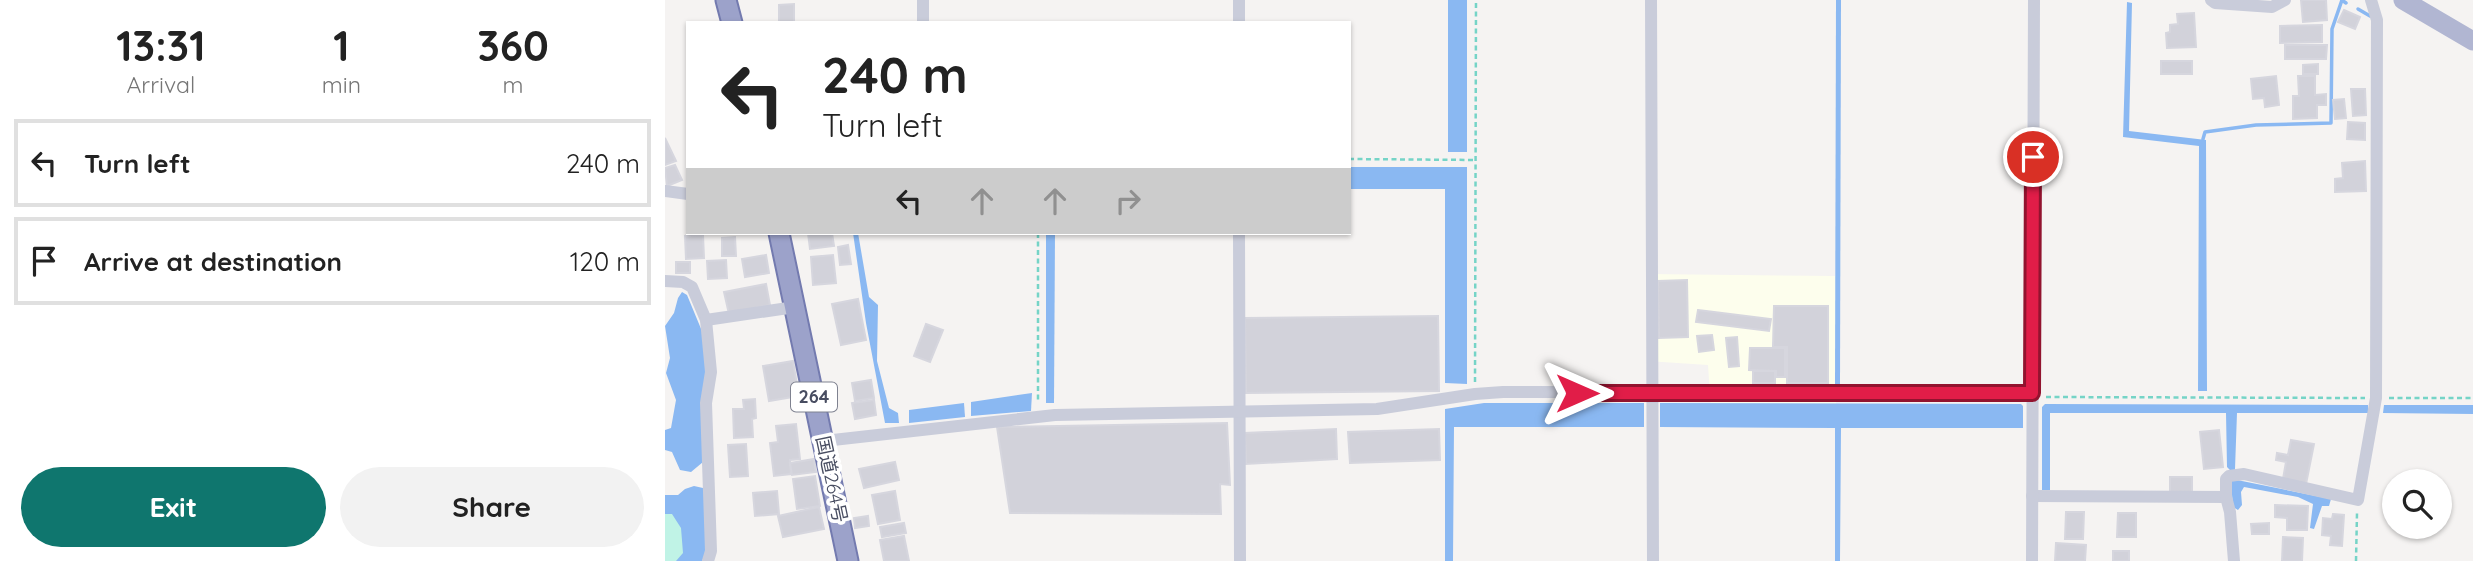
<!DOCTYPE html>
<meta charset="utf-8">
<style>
body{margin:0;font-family:Quicksand,"Noto Sans JP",sans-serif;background:#f2f2f2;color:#222;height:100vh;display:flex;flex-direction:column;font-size:26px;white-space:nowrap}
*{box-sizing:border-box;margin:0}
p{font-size:23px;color:#767676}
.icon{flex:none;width:38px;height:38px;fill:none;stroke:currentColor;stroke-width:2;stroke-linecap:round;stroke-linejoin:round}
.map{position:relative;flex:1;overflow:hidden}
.sheet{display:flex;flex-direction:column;background:#fff;width:665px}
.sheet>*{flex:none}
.banner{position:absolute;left:21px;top:21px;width:665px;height:214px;border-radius:0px;box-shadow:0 2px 5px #0004;background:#fff;color:#222;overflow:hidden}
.controls{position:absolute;left:1717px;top:469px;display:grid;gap:14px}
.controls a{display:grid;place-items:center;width:70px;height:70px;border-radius:50%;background:#fff;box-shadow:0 2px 5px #0004;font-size:35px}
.pin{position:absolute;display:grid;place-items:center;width:60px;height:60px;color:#fff;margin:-30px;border:4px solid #fff;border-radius:50%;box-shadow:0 2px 7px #0007}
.me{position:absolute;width:77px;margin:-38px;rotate:90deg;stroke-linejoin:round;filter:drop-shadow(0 0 5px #0008)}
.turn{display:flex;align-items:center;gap:24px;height:147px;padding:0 21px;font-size:32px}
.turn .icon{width:91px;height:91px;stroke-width:2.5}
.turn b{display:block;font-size:49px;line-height:60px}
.lanes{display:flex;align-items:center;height:66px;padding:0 21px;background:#0003;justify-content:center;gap:35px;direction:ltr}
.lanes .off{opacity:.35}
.eta{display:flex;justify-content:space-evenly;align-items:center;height:119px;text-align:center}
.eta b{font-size:42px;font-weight:800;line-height:49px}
.primary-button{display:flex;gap:14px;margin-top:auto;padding:14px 21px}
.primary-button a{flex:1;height:80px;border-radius:42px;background:#0f766e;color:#fff;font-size:28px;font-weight:800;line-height:80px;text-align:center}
.primary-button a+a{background:#f2f2f2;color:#222}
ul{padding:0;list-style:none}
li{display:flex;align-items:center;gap:21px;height:88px;margin:0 14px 10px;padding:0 7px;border:4px solid #e0e0e0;border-radius:0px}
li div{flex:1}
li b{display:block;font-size:26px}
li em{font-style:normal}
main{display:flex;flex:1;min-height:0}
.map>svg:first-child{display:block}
.commercial{fill:#fdfeed}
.green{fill:#c0f3e6}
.water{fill:#8ab8f2}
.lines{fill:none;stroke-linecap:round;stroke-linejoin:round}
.stream{stroke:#8ab8f2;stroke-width:3.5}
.building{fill:#d2d2da;stroke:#d6d6de;stroke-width:2}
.trunk-casing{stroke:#737aaf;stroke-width:23}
.path{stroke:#75d4c7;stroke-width:2.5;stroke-dasharray:5 3.5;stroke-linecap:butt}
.minor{stroke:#c9ccda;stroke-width:12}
.primary{stroke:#b1b6d2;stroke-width:19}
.trunk{stroke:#9ca2ca;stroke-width:19}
.route-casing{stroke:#92132f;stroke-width:18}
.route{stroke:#e11d48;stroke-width:12}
.labels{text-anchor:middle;stroke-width:7;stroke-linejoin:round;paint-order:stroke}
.shield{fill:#fff;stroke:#7f8290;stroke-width:2}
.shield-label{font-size:18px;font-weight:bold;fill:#484d61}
.street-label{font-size:19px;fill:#484d61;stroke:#fff}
</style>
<main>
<section class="sheet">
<div class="eta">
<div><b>13:31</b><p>Arrival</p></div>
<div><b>1</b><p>min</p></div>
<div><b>360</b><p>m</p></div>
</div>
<ul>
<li><svg class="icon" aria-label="left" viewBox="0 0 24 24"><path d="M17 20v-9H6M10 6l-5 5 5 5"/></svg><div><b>Turn left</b></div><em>240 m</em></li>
<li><svg class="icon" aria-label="arrive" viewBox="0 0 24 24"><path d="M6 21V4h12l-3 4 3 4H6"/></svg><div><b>Arrive at destination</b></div><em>120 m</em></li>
</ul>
<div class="primary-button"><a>Exit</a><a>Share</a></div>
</section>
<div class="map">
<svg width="1808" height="561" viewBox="0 0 1808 561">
<rect width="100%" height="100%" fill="#f5f3f2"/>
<path class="commercial" d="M982,274L1171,276V410H1046L1043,365L982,361Z"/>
<path class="green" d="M0,507L14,508L23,561H0Z"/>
<g class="water">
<rect x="783" y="0" width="19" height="152"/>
<path d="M1171,0H1176L1175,385H1170Z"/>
<path d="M1462,2L1467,3L1464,131L1541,140L1542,391H1533L1534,146L1458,137Z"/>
<path d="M684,167H802V384L780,383V189H684Z"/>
<path d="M188,233H193L204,297L213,305L212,361L224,408L233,413L234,423H220L201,323Z"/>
<path d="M381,233H390L389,403H381Z"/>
<path d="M17,292L22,295L39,336L41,373L38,462L26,472L15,470L7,452L0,450V430L6,428L11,400L1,373L5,358L0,326L9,313L13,298Z"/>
<path d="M367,393L366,411L306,416V402Z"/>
<path d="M299,403L300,417L244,423V410Z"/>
<path d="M819,403H979V427H789L788,561H780V409Z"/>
<path d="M995,403L1356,404L1358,406V428H1176L1175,561H1170V428L995,427Z"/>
<path d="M1380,404L1703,405V413H1572L1570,469L1572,480L1666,499L1664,506H1657L1649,529L1645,528L1648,504L1633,497L1579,487L1576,492L1577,505L1573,510L1568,507L1565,470L1562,467L1561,413H1385V490H1377V407Z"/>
<path d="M1719,405H1808V414L1718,413Z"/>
<path d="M29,486L38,488L40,495L41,553L37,561H11L18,553L16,528L7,514H0V495H13L20,489Z"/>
</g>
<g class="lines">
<g class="stream">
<path d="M1693,9L1705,16"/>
<path d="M1538,139L1540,132L1591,125L1666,123L1667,29L1677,0L1681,3"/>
</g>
</g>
<g class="building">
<path d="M1636,0H1661L1662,20L1638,22Z"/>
<path d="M129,4V22H114V5Z"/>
<path d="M1679,10L1695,17L1690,29L1673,22Z"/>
<path d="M1529,13L1531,47L1502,48L1501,33L1505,32V25L1513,24L1512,14Z"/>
<path d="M1657,25V42L1615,43V26Z"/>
<path d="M1620,45H1662L1661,59H1620Z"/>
<rect x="1496" y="61" width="31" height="13"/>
<path d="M1653,64V74H1638V65Z"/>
<path d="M1611,76L1614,105L1600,107L1599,98L1588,99L1586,79Z"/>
<path d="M1633,76H1650V95L1661,94V105H1652V118L1628,119V96H1634Z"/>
<path d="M1686,89H1700L1701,115L1688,116Z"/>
<path d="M1679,99L1681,118L1670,119L1668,100Z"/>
<path d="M1683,122L1700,123V140L1682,139Z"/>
<path d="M0,138L11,161L0,165Z"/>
<path d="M1700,161L1701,191L1670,192V179L1678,178L1677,163Z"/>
<path d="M10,165L17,180L2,186L0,168Z"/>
<path d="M143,233H167L169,246L145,249Z"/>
<path d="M38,235L39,258L21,259L20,236Z"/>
<path d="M70,237L71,256H57V238Z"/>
<path d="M183,245L186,264L175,265L173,247Z"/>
<path d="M101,255L104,273L80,277L77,259Z"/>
<path d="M168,255L171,283L148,285L146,257Z"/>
<path d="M61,260L62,278L43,279L42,261Z"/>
<rect x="11" y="262" width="14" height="11"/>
<path d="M1022,280L1023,337L994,338L993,281Z"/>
<path d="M101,284L105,305L64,314L59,292Z"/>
<path d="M193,299L201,340L176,345L167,304Z"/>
<path d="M1109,306H1163V383H1122V347H1108Z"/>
<path d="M1033,310L1106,319L1104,331L1031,322Z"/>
<path d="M773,316L774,391L581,393L580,318Z"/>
<path d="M261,324L278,330L265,362L249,356Z"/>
<path d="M1047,335L1049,350L1034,352L1032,336Z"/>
<path d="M1072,337L1074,366L1064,367L1061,338Z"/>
<path d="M1085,348H1120V377H1111V371L1084,370Z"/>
<path d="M128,361L134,396L104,401L98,366Z"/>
<rect x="1088" y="371" width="22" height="12"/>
<path d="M206,380L209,398L190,401L187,383Z"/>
<path d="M90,399L91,418L87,419L88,437L69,438L68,409H79L78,400Z"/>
<path d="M209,400L211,415L190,419L187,403Z"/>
<path d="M562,423L565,485L555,484L556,514L345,513L332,427Z"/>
<path d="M131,424L135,459L125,460L126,474L109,476L105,443L113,442L111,426Z"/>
<path d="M671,429L672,459L581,464L580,433Z"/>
<path d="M774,429L775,460L685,463L683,432Z"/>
<path d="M1554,430L1558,467L1539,469L1535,432Z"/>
<path d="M1626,440L1649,444L1641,484L1618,479L1621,462L1611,460L1612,453L1623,455Z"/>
<path d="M81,444L83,476L65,477L63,445Z"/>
<path d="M149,459L151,472L127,475L125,463Z"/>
<path d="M230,462L234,480L199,488L194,469Z"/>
<path d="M150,476L155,506L132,509L128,479Z"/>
<path d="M1505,477H1527V494L1505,493Z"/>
<path d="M112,491L114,514L90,516L88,493Z"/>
<path d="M230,491L235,520L213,524L207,495Z"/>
<path d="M1610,505L1643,506L1642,530H1622V518L1610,517Z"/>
<path d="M154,507L159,529L118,537L113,516Z"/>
<path d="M1401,512H1419L1418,539H1400Z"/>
<path d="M1453,513H1471V537H1452Z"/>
<path d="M1668,514L1679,515L1677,546L1665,545L1666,536L1657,535L1658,518L1667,519Z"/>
<path d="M203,516L204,526L190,528L189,518Z"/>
<path d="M239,523L241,533L217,537L215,527Z"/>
<path d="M1604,523V534H1587L1586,524Z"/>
<path d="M239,536L244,561H219L215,540Z"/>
<path d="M1618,537L1638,538L1637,561H1617Z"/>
<path d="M1391,543L1421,545L1420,561H1390Z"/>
<rect x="1448" y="551" width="16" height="10"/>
</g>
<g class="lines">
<g class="trunk-casing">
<g id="trunk">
<path d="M61,0L67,23"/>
<path d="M114,233L183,561"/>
</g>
</g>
<g class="path">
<path d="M684,159L811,160"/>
<path d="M373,233V403"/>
<path d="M810,382L811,0"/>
<path d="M1381,397L1700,398"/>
<path d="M1724,398H1808"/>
<path d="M1691,561L1692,513"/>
</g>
<g class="minor">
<path d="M574,0V23"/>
<path d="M986,0L988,561"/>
<path d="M1546,0L1550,3L1607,7L1620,0"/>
<path d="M258,23V0"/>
<path d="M0,191L23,194"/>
<path d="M574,233L575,561"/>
<path d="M0,281L18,282L27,287L41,320L46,372L41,403L46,551L43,561"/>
<path d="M41,320L130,307"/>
<path d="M159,441L390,415L712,409L810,394L838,392L1367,393"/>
<path d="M1367,496L1561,497"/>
<path d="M1367,561L1369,0"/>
<path d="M1569,561L1565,512L1561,497V479L1564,476L1579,474L1693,500L1711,398L1712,20L1706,0"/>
</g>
<path class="primary" d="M1738,0L1808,41"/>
<use href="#trunk" class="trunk"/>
</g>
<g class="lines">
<g class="route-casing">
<path id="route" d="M912,393H1367L1368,157"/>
</g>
<use href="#route" class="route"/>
</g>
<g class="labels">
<rect class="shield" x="126" y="382.5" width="46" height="29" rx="5"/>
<g class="shield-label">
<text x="149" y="403">264</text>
</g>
<g class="street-label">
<text transform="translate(167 479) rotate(78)" y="7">国道264号</text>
</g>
</g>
</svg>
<div class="controls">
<a><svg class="icon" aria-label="search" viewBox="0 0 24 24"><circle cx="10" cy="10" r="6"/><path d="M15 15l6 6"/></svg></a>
</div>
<div class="pin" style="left:1368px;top:157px;background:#d93025"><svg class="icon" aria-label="arrive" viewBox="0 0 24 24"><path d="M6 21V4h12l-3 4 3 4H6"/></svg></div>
<svg class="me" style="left:912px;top:393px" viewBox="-20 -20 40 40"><path d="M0-17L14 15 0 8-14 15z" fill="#e11d48" stroke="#fff" stroke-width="4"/></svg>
<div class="banner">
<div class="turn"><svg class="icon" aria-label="left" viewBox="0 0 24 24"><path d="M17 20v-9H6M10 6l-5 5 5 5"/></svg><div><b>240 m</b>Turn left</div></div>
<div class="lanes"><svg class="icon" aria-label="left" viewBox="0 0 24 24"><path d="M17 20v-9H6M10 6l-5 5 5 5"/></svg><svg class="icon off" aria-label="ahead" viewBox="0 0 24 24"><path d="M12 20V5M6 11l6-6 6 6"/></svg><svg class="icon off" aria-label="ahead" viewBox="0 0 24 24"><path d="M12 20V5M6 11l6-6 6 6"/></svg><svg class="icon off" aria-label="right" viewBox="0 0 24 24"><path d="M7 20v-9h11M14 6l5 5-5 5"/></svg></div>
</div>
</div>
</main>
